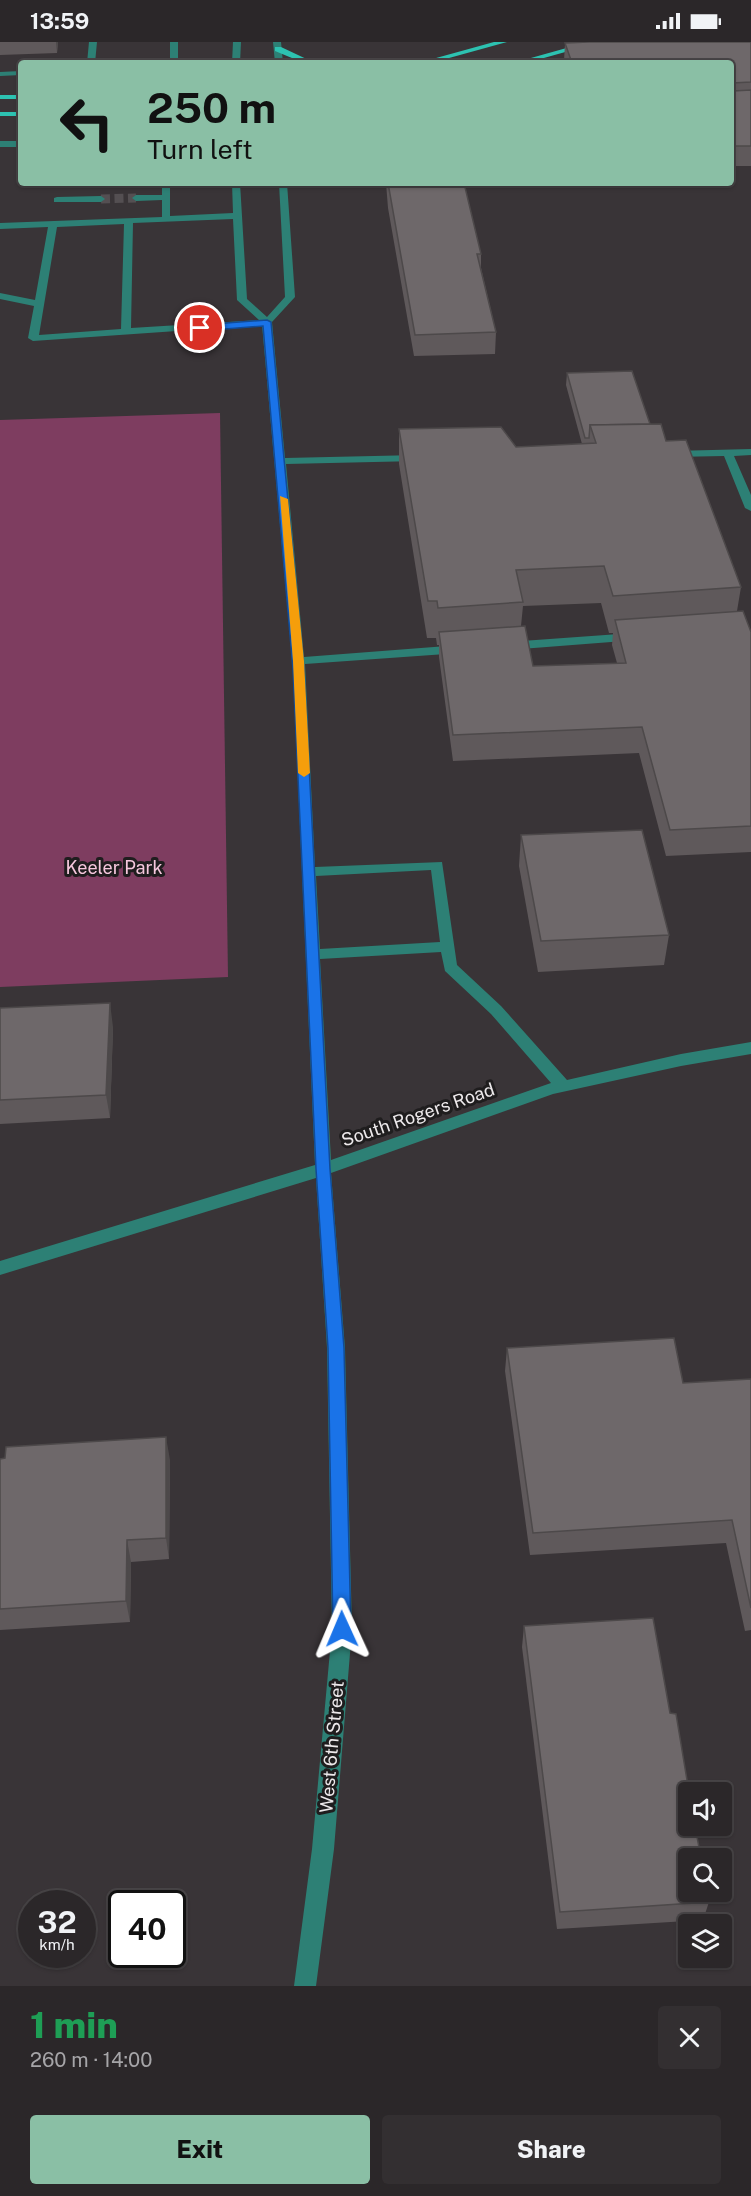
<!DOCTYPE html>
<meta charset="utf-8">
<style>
body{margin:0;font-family:"Public Sans",sans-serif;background:#332f31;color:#f1f3f6;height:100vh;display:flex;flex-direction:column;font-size:22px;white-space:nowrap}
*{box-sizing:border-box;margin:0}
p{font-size:20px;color:#a6a5a8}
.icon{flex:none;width:33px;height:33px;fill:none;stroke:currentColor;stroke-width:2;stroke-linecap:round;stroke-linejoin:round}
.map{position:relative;height:1944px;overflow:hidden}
.drawer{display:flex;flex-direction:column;background:#2b2729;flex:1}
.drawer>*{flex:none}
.top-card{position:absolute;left:18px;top:18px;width:716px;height:126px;border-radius:6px;box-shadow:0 2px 4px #0004,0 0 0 2px #474446;background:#8abfa5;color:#111;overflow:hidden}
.buttons{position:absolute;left:678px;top:1740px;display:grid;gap:12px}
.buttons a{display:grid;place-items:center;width:54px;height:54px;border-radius:6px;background:#2b2729;box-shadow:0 2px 4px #0004,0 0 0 2px #474446;font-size:30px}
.speed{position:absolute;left:18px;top:1848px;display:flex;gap:12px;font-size:30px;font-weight:700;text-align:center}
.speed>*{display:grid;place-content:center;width:78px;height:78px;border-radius:50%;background:#2b2729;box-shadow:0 2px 4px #0004,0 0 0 2px #474446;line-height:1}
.speed small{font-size:15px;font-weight:400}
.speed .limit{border:3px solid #111;border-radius:9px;background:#fff;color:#111}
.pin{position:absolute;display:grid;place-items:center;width:51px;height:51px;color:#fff;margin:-26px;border:3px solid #fff;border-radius:50%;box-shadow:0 2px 6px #0007}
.me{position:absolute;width:66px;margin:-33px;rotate:359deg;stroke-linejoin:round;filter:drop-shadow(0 0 4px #0008)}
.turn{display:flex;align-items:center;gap:21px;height:126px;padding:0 30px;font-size:27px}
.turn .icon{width:78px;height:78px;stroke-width:2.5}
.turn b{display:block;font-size:42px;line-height:51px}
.round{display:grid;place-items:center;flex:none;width:63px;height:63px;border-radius:6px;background:#332f31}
.overview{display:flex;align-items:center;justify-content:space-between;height:102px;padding:0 30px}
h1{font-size:36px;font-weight:800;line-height:45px;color:#1e9e55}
.primary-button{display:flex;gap:12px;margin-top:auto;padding:12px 30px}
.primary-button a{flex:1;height:69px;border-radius:6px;background:#8abfa5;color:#111;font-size:24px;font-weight:800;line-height:69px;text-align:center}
.primary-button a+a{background:#332f31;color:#f1f3f6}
.status{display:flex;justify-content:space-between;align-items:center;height:42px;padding:0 30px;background:#2b2729;direction:ltr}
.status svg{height:16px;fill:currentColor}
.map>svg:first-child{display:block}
.green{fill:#7e3d60}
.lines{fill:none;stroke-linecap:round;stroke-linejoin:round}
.minor-tunnel{stroke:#544f52;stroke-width:9;stroke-dasharray:9 4.5;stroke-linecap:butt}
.minor{fill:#2d8075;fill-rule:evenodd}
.major{fill:#2dc2b1;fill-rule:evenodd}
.wall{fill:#5f595b;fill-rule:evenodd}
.shaded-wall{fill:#4d494a}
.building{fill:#6e686a;stroke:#4d494a;stroke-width:1.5}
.route{fill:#1a73e8;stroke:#114b97;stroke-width:1.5}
.slow{fill:#f59e0b}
.labels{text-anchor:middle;stroke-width:6;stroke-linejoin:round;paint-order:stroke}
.park-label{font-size:18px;fill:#f6c7dd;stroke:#1f1d1e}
.street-label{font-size:18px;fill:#ede9eb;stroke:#1f1d1e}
</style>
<div class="status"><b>13:59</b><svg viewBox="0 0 49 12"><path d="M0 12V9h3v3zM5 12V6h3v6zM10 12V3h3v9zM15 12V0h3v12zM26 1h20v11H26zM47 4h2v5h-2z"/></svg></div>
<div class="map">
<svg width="751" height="1944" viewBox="0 0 751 1944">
<rect width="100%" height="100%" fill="#393437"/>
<path class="green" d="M220,371L228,935L0,945V378Z"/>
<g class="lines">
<path class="minor-tunnel" d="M101,157L136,156"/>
<g class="minor">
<path d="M89,0H97L95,21H87Z"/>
<rect x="170" y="0" width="8" height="21"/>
<path d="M233,0H241L240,21H232Z"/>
<path d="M273,0H281L283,21H275Z"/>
<path d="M21,29V33L0,34V30Z"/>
<rect x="0" y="99" width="21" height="6"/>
<path d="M162,141H170V174L233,171L232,141H240L247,257L267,275L285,255L279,141H287L295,255L272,280L285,416L418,413L423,416L418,419L286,422L304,615L460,603L466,607L460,611L305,622L315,825L442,820L457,923L501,964L567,1038L681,1012L751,1000V1012L681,1024L553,1052L331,1131L345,1306L352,1587L334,1807L316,1944H294L312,1807L332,1587L327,1306L316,1136L0,1233V1219L315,1123L293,627L262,283L33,299L28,296L34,264L0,257V251L35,258L48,185L0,187V181L162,175V158L136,159L132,156L136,153H162ZM233,177L237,258L259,278L131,286L133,181ZM124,182L121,287L39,293L57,185ZM431,828L440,900L320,907L316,834ZM441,910L445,929L491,972L551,1041L331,1118L320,917Z"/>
<path d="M57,155L101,154L105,157L101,160H54V156Z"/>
<path d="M751,407V413L734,414L751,453V469L745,466L724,414L673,415L668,412L673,409Z"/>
<path d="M633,591L639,595L637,598L508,608L502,604L508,600Z"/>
</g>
<g class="major">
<path d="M494,0H507L431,21H418Z"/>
<path d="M588,0H601L526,21H513Z"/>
<path d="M275,5H281L315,21H304L275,9Z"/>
<rect x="0" y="53" width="21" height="4"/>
<rect x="0" y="70" width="21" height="4"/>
</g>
</g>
<g class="wall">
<path d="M0,0H58L57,11L0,13Z"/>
<path d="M751,0V124H730V21H564V19L565,1Z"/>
<path d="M386,141H464L481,212V226L496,290L495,312L414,314L388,166Z"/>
<path d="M567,331L650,382L666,399L741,545L737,569L751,590V810L666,814L639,711L453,719L439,615V603H437L436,596H427L399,422V387L516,405L582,402L566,343ZM601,561L609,591H613L612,603L617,621L533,624L521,584L523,564Z"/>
<path d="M521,793L669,893L664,923L538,930L519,824Z"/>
<path d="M0,966L113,985L110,1076L0,1082Z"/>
<path d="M507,1306L683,1341L751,1337V1588L745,1589L726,1501L530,1513L505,1329Z"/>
<path d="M0,1417L170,1418L169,1517L131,1520L130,1580L0,1588Z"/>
<path d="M524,1584L670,1671L709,1860L703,1878L557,1887L522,1605Z"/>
</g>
<g class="shaded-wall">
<path d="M56,0H58L57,11Z"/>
<path d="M110,961L113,985L110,1076L106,1053Z"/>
<path d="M166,1395L170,1418L169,1517L166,1496Z"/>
<path d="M127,1498L131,1520L130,1580L126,1559Z"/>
</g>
<g class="building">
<path d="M589,0H751V40L732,41L730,43V21H572L565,1Z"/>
<path d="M730,44L733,49L751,48V104H730Z"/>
<path d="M388,141H464L481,212H477L496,290L415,293Z"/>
<path d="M632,329L650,382L590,383L589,396H585L567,331Z"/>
<path d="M661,382L666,399L686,398L741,545L613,554L604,524L516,528L523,560L438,566L437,559H428L399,387L501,385L516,405L596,401L590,383Z"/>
<path d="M743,569L751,590V784L670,788L642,685L453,693L439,590L525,584L533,624L626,621L615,578Z"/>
<path d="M642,788L669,893L541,899L521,793Z"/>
<path d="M110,961L106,1053L0,1058V966Z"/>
<path d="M674,1296L683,1341L751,1337V1566L732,1478L533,1491L507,1306Z"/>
<path d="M166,1395V1496L127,1498L126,1559L0,1567V1417L5,1416L6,1405Z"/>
<path d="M653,1576L670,1671L676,1672L689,1750H688V1784H695L701,1816H688V1850H707L709,1860L560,1870L524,1584Z"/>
</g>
<path class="route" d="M267,278L271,280L304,627L330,1127L344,1306L351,1587L349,1593L342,1595L336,1593L333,1587L328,1306L316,1127L293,627L263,284L200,289L195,286L200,283Z"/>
<path class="slow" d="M280,454L288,457L304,619L310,731L304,735L298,731L293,619Z"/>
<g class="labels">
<g class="park-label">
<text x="114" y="832">Keeler Park</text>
</g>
<g class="street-label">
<text transform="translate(418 1073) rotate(-19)" y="6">South Rogers Road</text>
<text transform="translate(332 1705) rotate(-85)" y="6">West 6th Street</text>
</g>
</g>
</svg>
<div class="buttons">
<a><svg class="icon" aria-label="sound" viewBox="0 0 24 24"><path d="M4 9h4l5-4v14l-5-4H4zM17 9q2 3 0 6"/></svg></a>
<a><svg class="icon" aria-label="search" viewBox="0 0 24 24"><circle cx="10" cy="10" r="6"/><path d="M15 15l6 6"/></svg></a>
<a><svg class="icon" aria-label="layers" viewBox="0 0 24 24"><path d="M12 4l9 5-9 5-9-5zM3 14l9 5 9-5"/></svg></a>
</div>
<div class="speed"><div>32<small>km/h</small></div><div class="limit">40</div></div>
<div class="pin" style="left:200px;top:286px;background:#d93025"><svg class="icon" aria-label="arrive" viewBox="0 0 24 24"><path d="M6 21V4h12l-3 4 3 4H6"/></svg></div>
<svg class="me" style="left:342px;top:1587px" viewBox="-20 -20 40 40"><path d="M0-17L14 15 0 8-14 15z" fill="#1a73e8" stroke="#fff" stroke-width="4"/></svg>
<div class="top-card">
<div class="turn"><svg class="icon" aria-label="left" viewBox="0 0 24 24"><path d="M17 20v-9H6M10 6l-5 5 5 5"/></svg><div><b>250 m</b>Turn left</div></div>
</div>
</div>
<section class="drawer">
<div class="overview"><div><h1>1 min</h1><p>260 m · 14:00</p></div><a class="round"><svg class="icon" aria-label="close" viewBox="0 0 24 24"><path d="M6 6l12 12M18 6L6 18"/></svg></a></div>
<div class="primary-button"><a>Exit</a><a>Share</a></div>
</section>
